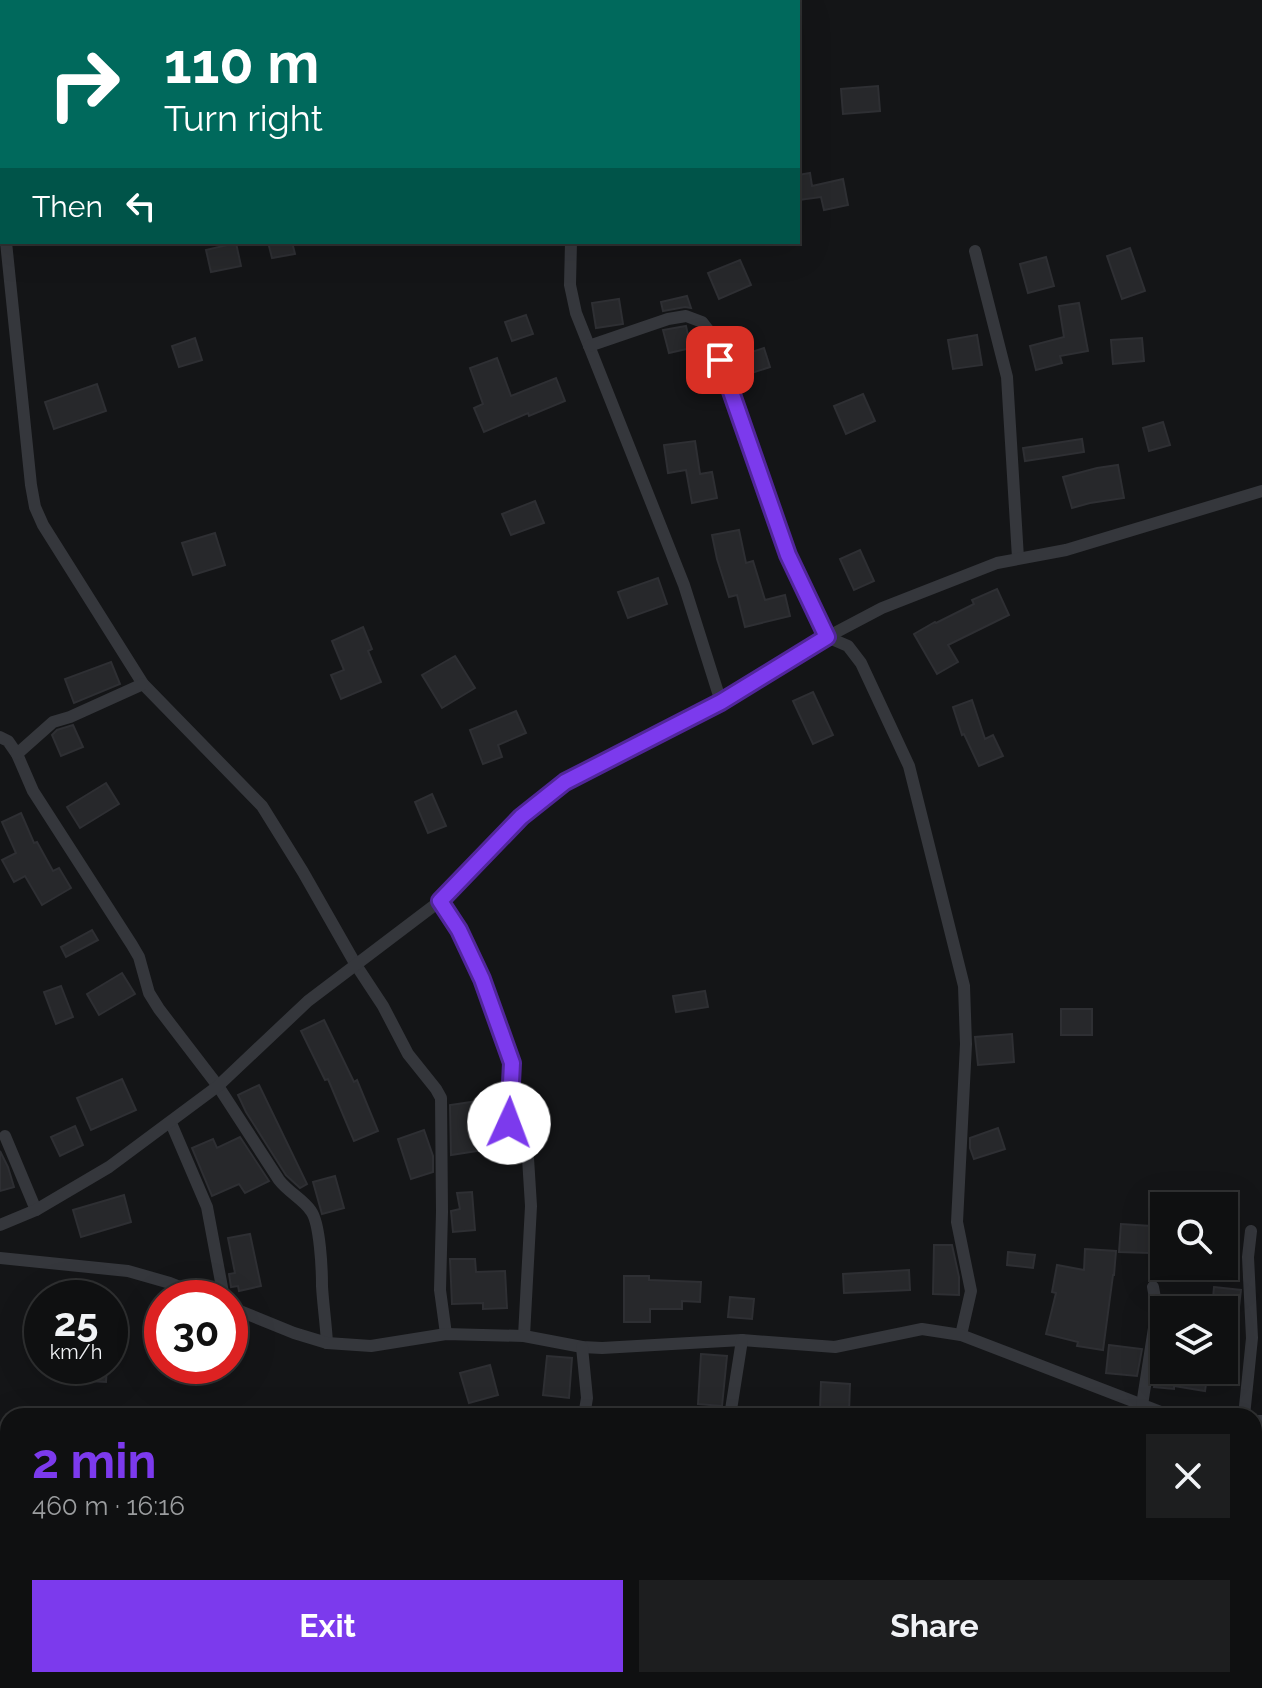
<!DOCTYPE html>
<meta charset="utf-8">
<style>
body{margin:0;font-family:Raleway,sans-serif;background:#1d1e1f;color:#f1f3f6;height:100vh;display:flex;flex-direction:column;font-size:30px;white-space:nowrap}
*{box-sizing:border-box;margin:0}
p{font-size:26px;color:#9b9d9f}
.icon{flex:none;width:44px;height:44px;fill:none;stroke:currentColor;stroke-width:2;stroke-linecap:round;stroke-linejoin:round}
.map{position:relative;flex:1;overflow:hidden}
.panel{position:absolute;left:0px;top:1408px;width:1262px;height:280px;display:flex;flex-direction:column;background:#0f1011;border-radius:24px 24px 0 0;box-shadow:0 8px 32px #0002,0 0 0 2px #2f3031}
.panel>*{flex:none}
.top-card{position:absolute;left:0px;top:0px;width:800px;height:244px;box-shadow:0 8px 32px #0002,0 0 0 2px #2f3031;background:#00695c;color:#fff;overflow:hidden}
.tools{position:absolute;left:1150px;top:1192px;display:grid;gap:16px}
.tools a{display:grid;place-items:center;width:88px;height:88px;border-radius:0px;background:#0f1011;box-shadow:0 8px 32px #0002,0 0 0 2px #2f3031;font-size:40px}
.speed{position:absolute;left:24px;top:1280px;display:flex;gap:16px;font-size:40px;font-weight:700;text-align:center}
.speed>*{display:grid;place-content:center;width:104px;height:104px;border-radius:50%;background:#0f1011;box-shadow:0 8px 32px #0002,0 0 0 2px #2f3031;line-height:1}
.speed small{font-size:20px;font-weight:400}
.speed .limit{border:12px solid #d22;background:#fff;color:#111}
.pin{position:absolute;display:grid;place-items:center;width:68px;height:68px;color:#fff;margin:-34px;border-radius:16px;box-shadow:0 4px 12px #0006}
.me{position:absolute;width:88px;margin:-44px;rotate:2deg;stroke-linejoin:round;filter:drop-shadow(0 0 6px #0008)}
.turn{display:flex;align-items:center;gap:28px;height:168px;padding:0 32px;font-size:36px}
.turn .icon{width:104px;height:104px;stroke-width:2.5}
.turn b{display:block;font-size:56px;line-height:68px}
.then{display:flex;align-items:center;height:76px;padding:0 32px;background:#0003;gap:16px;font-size:30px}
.round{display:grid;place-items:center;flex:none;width:84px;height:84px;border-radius:0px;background:#1d1e1f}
.head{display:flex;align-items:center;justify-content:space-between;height:136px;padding:0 32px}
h1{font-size:48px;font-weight:700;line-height:60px;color:#7c3aed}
.button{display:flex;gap:16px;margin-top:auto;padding:16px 32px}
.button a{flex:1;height:92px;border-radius:0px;background:#7c3aed;color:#fff;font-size:32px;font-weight:700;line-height:92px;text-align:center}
.button a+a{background:#1d1e1f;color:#f1f3f6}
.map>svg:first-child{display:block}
.building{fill:#27282b;stroke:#2e2f33;stroke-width:2}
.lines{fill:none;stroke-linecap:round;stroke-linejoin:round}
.minor{stroke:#35373c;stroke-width:12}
.route-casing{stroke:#51269a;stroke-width:20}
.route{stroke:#7c3aed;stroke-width:14}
</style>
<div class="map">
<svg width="1262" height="1688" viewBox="0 0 1262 1688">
<rect width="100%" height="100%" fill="#141517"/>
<g class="building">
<path d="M878,86L880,111L843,114L841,89Z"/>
<path d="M810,173L812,186L843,179L848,205L824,210L821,197L798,200V175Z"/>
<path d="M268,242H292L295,254L272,258Z"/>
<path d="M236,243L241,266L211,272L206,250Z"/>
<path d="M1130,248L1145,291L1122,299L1107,256Z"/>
<path d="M1046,257L1054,286L1028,293L1020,264Z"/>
<path d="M740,260L751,285L719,299L708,273Z"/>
<path d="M687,296L691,308L685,307L663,311L661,302Z"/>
<path d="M619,299L623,324L596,328L592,303Z"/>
<path d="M1079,303L1088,351L1060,356L1062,363L1036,370L1030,346L1064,337L1059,306Z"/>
<path d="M526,315L533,334L512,341L505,322Z"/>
<path d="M686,326L691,348L669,353L663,330Z"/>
<path d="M977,335L982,365L953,369L948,340Z"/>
<path d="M195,338L202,360L179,367L172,346Z"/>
<path d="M1142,338L1144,361L1113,364L1111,340Z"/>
<path d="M764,348L770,367L736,378L730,359Z"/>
<path d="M497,358L511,396L556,378L565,401L529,416L528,413L484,432L474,408L483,404L470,368Z"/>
<path d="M97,384L106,411L54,429L45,402Z"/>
<path d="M863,394L875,421L846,434L834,406Z"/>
<path d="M1163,422L1170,445L1149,451L1143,428Z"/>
<path d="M1082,439L1084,452L1025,461L1023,448Z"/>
<path d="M695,441L700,474L712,472L717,498L692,503L686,470L668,473L664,445Z"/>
<path d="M1118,465L1124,498L1090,503L1072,508L1063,477L1097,468Z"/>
<path d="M535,501L544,523L511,535L502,514Z"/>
<path d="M739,530L746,563L753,561L765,600L785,595L790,616L745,627L737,595L729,597L717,559L712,535Z"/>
<path d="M215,533L225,565L193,575L182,543Z"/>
<path d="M860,550L874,581L854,590L840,559Z"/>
<path d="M658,578L667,604L628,618L618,592Z"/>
<path d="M997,589L1009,615L948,645L958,662L937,674L914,634L935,622L936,623L974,604L972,600Z"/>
<path d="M363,627L372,649L368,651L381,682L341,699L331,675L344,670L332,641Z"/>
<path d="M455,656L475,688L442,708L422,675Z"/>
<path d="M111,662L120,684L74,703L65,679Z"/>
<path d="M813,692L833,735L813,744L793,701Z"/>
<path d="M972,700L985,739L993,735L1003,756L979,766L964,734L962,735L953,707Z"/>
<path d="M516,711L526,733L498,745L502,757L483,764L470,730Z"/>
<path d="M73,725L83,747L61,756L52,735L57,730Z"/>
<path d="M106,783L119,804L80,828L67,807Z"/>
<path d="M432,794L446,826L428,833L415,802Z"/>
<path d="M21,813L34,843L37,842L53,871L59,868L71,888L42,905L25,876L14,882L2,860L16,853L2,822Z"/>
<path d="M92,930L98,940L66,957L61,947Z"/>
<path d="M122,973L135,994L99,1015L87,994Z"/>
<path d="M61,986L73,1017L56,1024L44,992Z"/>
<path d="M705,991L708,1007L676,1012L673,996Z"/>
<rect x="1061" y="1009" width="31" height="26"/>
<path d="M324,1020L354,1082L357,1080L378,1131L354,1141L328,1079L325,1080L301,1031Z"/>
<path d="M1012,1034L1014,1062L978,1065L975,1037Z"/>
<path d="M122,1079L136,1110L91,1130L77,1098Z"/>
<path d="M259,1085L307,1184L300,1188L286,1175L246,1112L238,1095Z"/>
<path d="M478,1101L484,1150L451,1155L450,1105Z"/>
<path d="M75,1126L83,1145L60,1156L51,1137Z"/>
<path d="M998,1128L1005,1149L974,1159L970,1148V1138Z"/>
<path d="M424,1130L433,1156V1172L411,1179L398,1139Z"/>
<path d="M240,1137L269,1181L245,1193L239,1184L212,1196L192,1148L213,1139L217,1148Z"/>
<path d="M0,1151L8,1167L14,1187L0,1191Z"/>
<path d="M335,1176L344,1208L322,1214L313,1182Z"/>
<path d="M472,1192L475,1230L453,1232L451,1211L460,1209L457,1193Z"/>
<path d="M124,1195L131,1222L81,1237L73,1210Z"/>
<path d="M1121,1224L1151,1226L1150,1253L1119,1252Z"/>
<path d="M250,1234L261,1286L239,1291L238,1286L231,1287L229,1274L235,1273L228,1238Z"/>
<path d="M934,1245H952L959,1277V1295L933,1294Z"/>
<path d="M1085,1249L1116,1251L1114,1275H1113L1103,1350L1077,1346L1078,1342L1046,1334L1056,1293L1052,1292L1057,1265L1084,1270Z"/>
<path d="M1008,1252L1035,1255L1033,1268L1007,1265Z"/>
<path d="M450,1259H475L476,1272L505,1271L507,1308L483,1309V1303L452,1304Z"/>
<path d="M909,1270L910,1290L844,1293L843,1274Z"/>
<path d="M624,1276H649V1280L701,1282L700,1302L682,1301V1309H650V1322H624Z"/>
<path d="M1214,1287L1241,1290L1236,1333L1224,1332V1310H1212Z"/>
<path d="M730,1297L754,1299L752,1319L728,1317Z"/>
<path d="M1164,1323V1370H1208L1205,1391L1174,1386V1389L1154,1387Z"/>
<path d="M1109,1345L1142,1349L1137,1376L1106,1373Z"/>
<path d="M701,1354L727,1356L722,1406L698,1404Z"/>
<path d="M547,1356L572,1358L569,1398L543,1395Z"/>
<path d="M490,1365L498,1395L469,1403L460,1373Z"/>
<path d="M90,1366H107L106,1382L90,1381Z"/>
<path d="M821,1382L850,1384L849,1412L820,1411Z"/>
</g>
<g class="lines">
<g class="minor">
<path d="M208,2V0"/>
<path d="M383,2V0"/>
<path d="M580,2L581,0"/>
<path d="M0,55H2"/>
<path d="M0,179L2,199"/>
<path d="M6,242L31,485L35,507L43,525L143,684L262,806L303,872L356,965L383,1006L408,1054L436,1089L441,1098L442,1212L440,1290L446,1334"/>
<path d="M571,242L570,285L576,313L684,585L721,702"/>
<path d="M975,251L1007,377L1018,558"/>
<path d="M589,346L668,319L686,316L702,322L712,335L736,409L788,555L827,637L848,646L861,663L909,766L964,986L966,1044L957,1222L971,1291L961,1335"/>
<path d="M0,737L8,741L17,754L33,791L132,945L139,957L149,993L159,1009L218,1086L279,1180C288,1192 304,1200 311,1211C320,1223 322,1269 322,1286C323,1304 326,1324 327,1343"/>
<path d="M17,754L53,722L70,717L143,684"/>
<path d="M440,901L459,930L482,979L512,1063L509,1123L511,1133L528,1158L531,1206L524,1336"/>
<path d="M171,1123L207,1207L224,1298"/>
<path d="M5,1136L36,1210"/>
<path d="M0,1225L36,1210L109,1167L218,1086L308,1001L440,901L521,817L565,782L721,702L827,637L882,608L997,563L1066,550L1262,491"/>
<path d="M0,1258L128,1271L170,1283L208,1298"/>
<path d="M230,1307L294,1333L327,1343L371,1346L446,1334L524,1336L582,1347L602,1348L742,1340L835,1347L922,1329L961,1335L1161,1412L1183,1416"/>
<path d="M582,1347L587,1398L584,1416"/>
<path d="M1142,1405L1157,1309L1153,1287"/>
<path d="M730,1416L742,1340"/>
<path d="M1244,1416L1252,1338L1248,1257L1251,1231"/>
<path d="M1254,1421H1262"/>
<path d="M0,1577L8,1576"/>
<path d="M0,1616L8,1673"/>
<path d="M9,1680L10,1688"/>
<path d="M150,1680L151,1688"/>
<path d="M311,1680V1688"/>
<path d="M695,1680L700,1688"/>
<path d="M507,1688L509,1680"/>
</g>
</g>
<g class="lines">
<g class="route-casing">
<path id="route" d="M509,1123L512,1063L482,979L459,930L440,901L521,817L565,782L721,702L827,637L788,555L720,360"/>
</g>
<use href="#route" class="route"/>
</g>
</svg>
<div class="tools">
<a><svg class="icon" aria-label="search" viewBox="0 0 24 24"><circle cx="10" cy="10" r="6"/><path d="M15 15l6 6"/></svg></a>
<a><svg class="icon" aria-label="layers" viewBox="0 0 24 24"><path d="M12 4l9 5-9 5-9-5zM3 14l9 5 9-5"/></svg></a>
</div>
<div class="speed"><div>25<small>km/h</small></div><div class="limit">30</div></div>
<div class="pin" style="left:720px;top:360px;background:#d93025"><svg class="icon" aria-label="arrive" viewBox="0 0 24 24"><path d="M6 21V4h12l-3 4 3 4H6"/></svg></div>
<svg class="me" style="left:509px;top:1123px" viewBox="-20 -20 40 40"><circle r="19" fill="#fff"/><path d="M0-13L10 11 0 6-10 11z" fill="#7c3aed"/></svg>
<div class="top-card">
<div class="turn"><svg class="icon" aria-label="right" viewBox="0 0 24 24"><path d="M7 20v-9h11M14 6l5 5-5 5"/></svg><div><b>110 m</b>Turn right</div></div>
<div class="then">Then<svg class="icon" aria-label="left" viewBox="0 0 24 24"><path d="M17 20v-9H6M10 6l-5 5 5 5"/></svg></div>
</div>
<section class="panel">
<div class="head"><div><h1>2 min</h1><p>460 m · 16:16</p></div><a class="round"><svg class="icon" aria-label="close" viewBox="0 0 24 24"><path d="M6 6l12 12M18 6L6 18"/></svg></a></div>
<div class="button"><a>Exit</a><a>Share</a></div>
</section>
</div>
